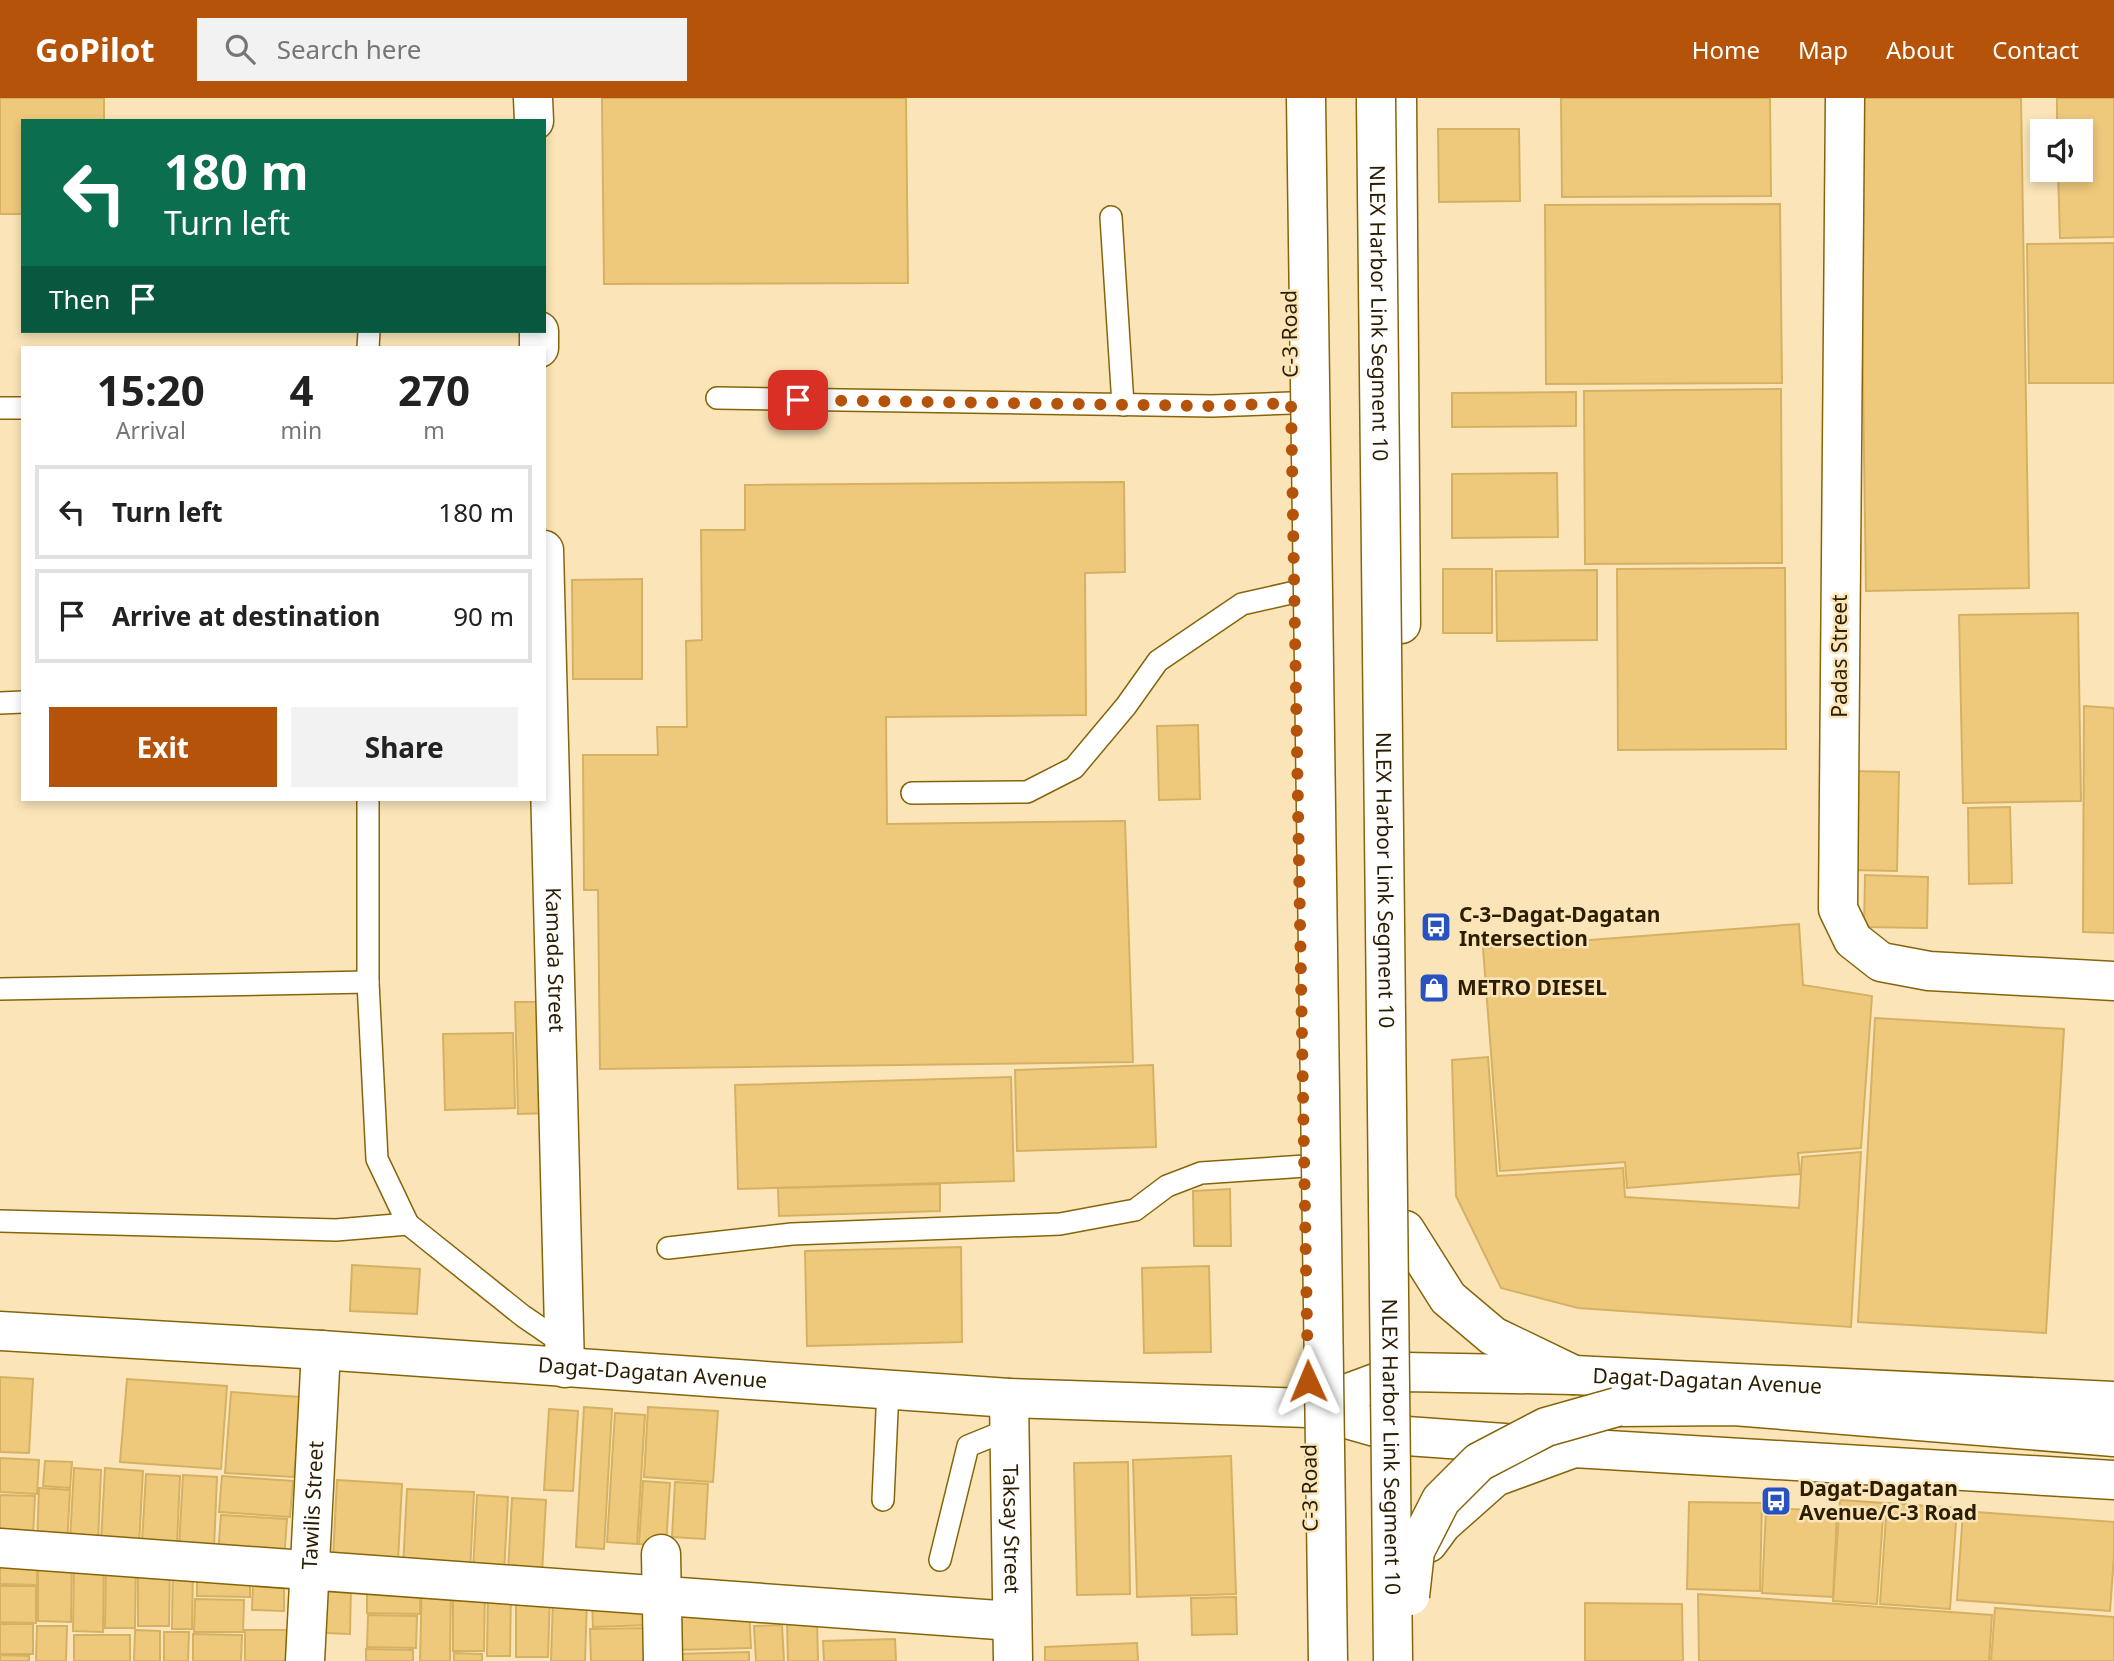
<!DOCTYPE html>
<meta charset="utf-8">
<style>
body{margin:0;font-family:"Noto Sans",sans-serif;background:#f2f2f2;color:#222;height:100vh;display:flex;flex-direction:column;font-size:26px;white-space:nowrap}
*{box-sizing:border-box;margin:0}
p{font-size:23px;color:#767676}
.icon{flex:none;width:38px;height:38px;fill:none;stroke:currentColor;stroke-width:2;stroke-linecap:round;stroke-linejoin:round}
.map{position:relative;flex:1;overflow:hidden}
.panel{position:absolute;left:21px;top:248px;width:525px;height:455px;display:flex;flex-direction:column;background:#fff;border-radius:0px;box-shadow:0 4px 10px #0003}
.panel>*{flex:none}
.hud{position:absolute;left:21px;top:21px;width:525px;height:214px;border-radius:0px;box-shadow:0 4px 10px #0003;background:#0b6e4f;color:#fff;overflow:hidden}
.tools{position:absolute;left:2030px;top:21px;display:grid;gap:14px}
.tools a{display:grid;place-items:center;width:63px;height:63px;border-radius:0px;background:#fff;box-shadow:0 4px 10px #0003;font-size:35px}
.pin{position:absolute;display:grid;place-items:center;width:60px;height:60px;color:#fff;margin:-30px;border-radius:14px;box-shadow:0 4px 10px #0006}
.me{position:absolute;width:77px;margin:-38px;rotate:359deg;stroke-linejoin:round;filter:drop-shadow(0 0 5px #0008)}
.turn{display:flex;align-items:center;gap:24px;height:147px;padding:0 28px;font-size:32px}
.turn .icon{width:91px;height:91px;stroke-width:2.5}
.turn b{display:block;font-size:49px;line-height:60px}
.then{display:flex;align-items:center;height:66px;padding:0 28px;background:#0003;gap:14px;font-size:26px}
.eta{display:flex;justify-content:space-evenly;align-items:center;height:119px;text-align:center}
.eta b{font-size:42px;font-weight:700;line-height:49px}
.cta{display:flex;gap:14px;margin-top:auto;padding:14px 28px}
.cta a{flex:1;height:80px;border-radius:0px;background:#b45309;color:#fff;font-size:28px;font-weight:700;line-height:80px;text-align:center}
.cta a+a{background:#f2f2f2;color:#222}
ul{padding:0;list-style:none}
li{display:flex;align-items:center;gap:21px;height:94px;margin:0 14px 10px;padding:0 14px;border:4px solid #e0e0e0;border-radius:0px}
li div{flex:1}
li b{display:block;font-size:26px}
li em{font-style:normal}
header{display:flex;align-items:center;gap:42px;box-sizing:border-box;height:98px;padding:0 35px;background:#b45309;color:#fff}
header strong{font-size:33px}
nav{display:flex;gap:38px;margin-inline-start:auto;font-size:24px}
.search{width:490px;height:63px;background:#f2f2f2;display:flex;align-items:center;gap:18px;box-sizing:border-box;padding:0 24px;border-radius:0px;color:#767676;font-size:26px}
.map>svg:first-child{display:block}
.building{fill:#eec97c;stroke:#d5b164;stroke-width:2}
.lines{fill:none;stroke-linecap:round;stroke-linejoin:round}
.lane-casing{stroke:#86650a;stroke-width:24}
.street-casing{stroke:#86650a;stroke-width:41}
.secondary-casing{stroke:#86650a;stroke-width:41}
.primary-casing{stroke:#86650a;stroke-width:41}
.highway-casing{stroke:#86650a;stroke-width:41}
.lane{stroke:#fff;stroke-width:21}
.street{stroke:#fff;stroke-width:38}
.secondary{stroke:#fff;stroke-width:38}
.primary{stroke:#fff;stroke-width:38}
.highway{stroke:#fff;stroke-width:38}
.highway-bridge-casing{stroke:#86650a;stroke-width:41;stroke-linecap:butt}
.highway-bridge{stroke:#fff;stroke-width:38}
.route{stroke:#b45309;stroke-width:12;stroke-dasharray:0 21.6}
.labels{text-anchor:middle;stroke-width:5;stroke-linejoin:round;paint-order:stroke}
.street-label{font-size:21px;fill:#2b1d00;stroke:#fbe5b8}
.poi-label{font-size:21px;font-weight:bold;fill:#2b1d00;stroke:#fbe5b8;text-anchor:start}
</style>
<header>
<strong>GoPilot</strong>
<div class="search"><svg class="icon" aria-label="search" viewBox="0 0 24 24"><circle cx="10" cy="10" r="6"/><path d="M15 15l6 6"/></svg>Search here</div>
<nav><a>Home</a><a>Map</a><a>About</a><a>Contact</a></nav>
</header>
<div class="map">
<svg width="2114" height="1563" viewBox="0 0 2114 1563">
<rect width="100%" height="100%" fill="#fbe5b8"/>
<g class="building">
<path d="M0,0H104V23H23V116H0Z"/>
<path d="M602,0H906L908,185L604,186Z"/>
<path d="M1561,0H1770L1771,98L1562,99Z"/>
<path d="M1859,0H2021L2029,490L1866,493Z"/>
<path d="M2057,0H2114V139L2060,140L2058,72H2081V33H2057Z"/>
<path d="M1438,31H1519L1520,103L1439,104Z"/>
<path d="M1780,106L1782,285L1546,286L1545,107Z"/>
<path d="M2114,145V285H2029L2027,146Z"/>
<path d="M1781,291L1782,465L1585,466L1584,293Z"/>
<path d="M1576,294V328L1452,329V295Z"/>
<path d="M1557,375L1558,439L1452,440V376Z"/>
<path d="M1124,384L1125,474L1085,475L1086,617L886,619L887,726L1125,723L1133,964L600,971L598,792H584L583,657H658L657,629H687L686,543L702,542L701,432H745V387Z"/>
<path d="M1785,470L1786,651L1618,652L1617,471Z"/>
<rect x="1443" y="471" width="49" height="64"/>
<path d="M1597,472V542L1497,543L1496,473Z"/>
<path d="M642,481V581H573L572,482Z"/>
<path d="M2078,515L2081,703L1963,705L1959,517Z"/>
<path d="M2084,608L2114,610V835L2083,834Z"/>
<path d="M1198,627L1200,701L1159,702L1157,628Z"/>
<path d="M1851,673L1899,674L1897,773L1849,772Z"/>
<path d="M2010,709L2012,785L1969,786L1968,710Z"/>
<path d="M1865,777L1928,779L1927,830L1864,829Z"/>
<path d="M1799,826L1803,887L1872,898L1861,1050L1798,1055L1800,1076L1627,1090L1625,1064L1500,1073L1483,850Z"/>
<path d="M515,904H551L553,1015L518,1016Z"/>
<path d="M1875,920L2064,931L2046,1235L1858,1224Z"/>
<path d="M513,935L515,1010L445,1012L443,936Z"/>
<path d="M1488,959L1497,1078L1623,1070L1625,1099L1799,1110L1802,1059L1861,1054L1851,1229L1578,1210L1501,1190L1456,1098L1452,962Z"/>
<path d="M1153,967L1156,1049L1017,1053L1015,972Z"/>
<path d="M1011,979L1014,1083L738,1091L735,987Z"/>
<path d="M940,1086V1113L779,1118L778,1090Z"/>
<path d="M1230,1091L1231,1148H1194L1193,1093Z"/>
<path d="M961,1149L962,1244L807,1248L805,1153Z"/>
<path d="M352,1167L420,1171L417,1216L350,1213Z"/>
<path d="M1209,1168L1211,1254L1144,1255L1142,1170Z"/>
<path d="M0,1279L33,1281L29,1355L0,1354Z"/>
<path d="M127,1281L227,1288L221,1371L120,1364Z"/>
<path d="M231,1294L300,1299L294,1379L225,1375Z"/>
<path d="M584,1309L612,1311L604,1451L576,1449Z"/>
<path d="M648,1309L718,1313L713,1384L644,1379Z"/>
<path d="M549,1311L578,1313L573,1393L544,1392Z"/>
<path d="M615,1315L645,1317L637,1446L607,1444Z"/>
<path d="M1231,1358L1236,1496L1137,1499L1133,1362Z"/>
<path d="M0,1360L39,1362L37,1396L0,1394Z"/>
<path d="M45,1363L72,1364L70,1390L43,1388Z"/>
<path d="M1128,1364L1130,1496L1077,1497L1074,1365Z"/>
<path d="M74,1370L101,1372L98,1445L70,1443Z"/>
<path d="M105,1370L143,1373L139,1446L101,1444Z"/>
<path d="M146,1376L180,1378L177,1446L142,1444Z"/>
<path d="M183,1377L217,1379L214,1451L179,1449Z"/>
<path d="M222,1378L293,1383L290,1419L219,1414Z"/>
<path d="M337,1382L402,1386L398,1464L333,1460Z"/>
<path d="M643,1383L670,1385L666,1447L639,1446Z"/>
<path d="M675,1384L708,1386L705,1441L672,1439Z"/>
<path d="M39,1390L70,1392L67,1447L37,1446Z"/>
<path d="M407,1391L474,1394L470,1474L403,1470Z"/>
<path d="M0,1397L35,1398L33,1439L0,1438Z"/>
<path d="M477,1397L508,1399L504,1475L473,1473Z"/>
<path d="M512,1400L546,1402L542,1476L508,1474Z"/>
<path d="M1840,1402L1884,1405L1877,1506L1833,1503Z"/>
<path d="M1689,1404L1762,1405L1760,1493L1687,1491Z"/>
<path d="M1887,1405L1957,1410L1950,1511L1880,1506Z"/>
<path d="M1766,1410L1837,1413L1833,1499L1762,1495Z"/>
<path d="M1963,1413L2114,1424V1458L2110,1513L1957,1502Z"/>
<path d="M221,1417L287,1421L284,1461L218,1456Z"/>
<path d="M0,1460H37V1487L0,1486Z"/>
<path d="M38,1460L72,1461L71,1524L38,1523Z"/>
<path d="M138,1462H170L169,1528H138Z"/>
<path d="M74,1463H104L103,1534L73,1533Z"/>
<path d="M106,1463L136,1464L135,1530H105Z"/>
<path d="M173,1465H193L192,1531H172Z"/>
<path d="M197,1470L250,1471V1499L197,1498Z"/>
<path d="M253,1482L284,1483V1513L252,1512Z"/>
<path d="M367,1482L420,1483V1516L367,1515Z"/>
<path d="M422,1485L451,1486L450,1563H420Z"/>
<path d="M0,1488H36V1525L0,1524Z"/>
<path d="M326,1488H351L350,1536L326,1535Z"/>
<path d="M453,1490H485L484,1553H453Z"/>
<path d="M488,1490L511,1491L510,1558H487Z"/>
<path d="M516,1494L550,1495L548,1559H516Z"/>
<path d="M1698,1496L1992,1517L1989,1563H1699Z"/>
<path d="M1236,1499L1237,1536L1192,1537L1191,1500Z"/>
<path d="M553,1500L587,1501L585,1563H551Z"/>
<path d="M195,1501L244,1502L243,1534H194Z"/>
<path d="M650,1501L651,1527L593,1529L592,1503Z"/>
<path d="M1585,1505L1682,1506L1683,1563H1585Z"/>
<path d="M749,1510L751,1550L678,1552L677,1513Z"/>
<path d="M1995,1510L2114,1519V1563H1991Z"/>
<path d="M368,1517L417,1518L416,1550L367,1549Z"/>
<path d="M817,1523L818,1563H788L787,1524Z"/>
<rect x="0" y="1526" width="33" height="30"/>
<path d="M782,1527L784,1563H756L754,1528Z"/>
<path d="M37,1528H67L66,1563H36Z"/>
<path d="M650,1530V1563H591L590,1531Z"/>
<path d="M135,1532L160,1533V1563H134Z"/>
<path d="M245,1532H287L286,1563H245Z"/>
<path d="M164,1534H189L188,1563H164Z"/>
<path d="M193,1536L242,1537L241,1563H193Z"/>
<rect x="74" y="1537" width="56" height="26"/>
<path d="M895,1541L896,1563H824L823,1543Z"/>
<path d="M1137,1545L1138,1563H1045V1549Z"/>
<path d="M366,1551L413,1552V1563H366Z"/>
<path d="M749,1554V1563H675V1556Z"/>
<path d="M454,1555L482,1556V1563H454Z"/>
<path d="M0,1557L29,1558V1563H0Z"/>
</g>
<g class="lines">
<g class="lane-casing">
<g id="lane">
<path d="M1111,119L1123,307"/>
<path d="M368,250L369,233"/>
<path d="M717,300L1212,308L1291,305"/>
<path d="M0,310H23"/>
<path d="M0,605L23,604"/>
<path d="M912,695L1027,694L1074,670L1126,608L1158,563L1242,506L1295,494"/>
<path d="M368,702V884L377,1061L408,1126L523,1218L564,1246"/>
<path d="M0,891L368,884"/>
<path d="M0,1123L336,1132L408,1126"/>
<path d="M668,1150L792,1136L1060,1126L1135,1112L1167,1088L1201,1075L1305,1068"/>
<path d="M883,1402L888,1291"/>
<path d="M940,1462L968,1348L1010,1331"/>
</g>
</g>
<g class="street-casing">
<g id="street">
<path d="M533,0L534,23"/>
<path d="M1845,0L1838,811L1853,842L1881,864L1929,873L2114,883"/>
<path d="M539,233V250"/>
<path id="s1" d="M544,452L565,1270"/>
<path id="s2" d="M1009,1300L1013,1563"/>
<path d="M0,1450L1012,1523"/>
<path d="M661,1456L663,1563"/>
<path id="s3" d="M305,1563L321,1252"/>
</g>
</g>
<g class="secondary-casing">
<g id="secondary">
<path id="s4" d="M0,1233L321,1252L1009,1300L1308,1310L1407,1338L1574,1350L2114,1382"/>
<path id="s5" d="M1308,1310L1405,1274L1574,1277L2114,1303"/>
</g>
</g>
<g class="primary-casing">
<g id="primary">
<path d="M1397,0L1401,526"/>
<path d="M1405,1132L1448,1200L1493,1238L1574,1277"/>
<path d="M1428,1445L1442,1426L1495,1379L1574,1350"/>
</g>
</g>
<g class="highway-casing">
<path id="highway" d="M1617,1309L1734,1308L2114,1339"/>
</g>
<use href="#lane" class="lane"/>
<use href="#street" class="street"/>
<use href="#secondary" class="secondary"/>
<use href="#primary" class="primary"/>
<use href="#highway" class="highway"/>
<g class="highway-bridge-casing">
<g id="highway-bridge">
<path d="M1306,0L1328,1563"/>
<path id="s6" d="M1376,0L1393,1563"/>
<path d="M1410,1498L1415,1453L1441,1402L1479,1364L1546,1329L1617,1309"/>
</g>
</g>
<use href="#highway-bridge" class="highway-bridge"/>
</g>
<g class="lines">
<path class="route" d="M798,302L1212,308L1291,305L1308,1283"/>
</g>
<defs>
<g id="bus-square" transform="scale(1.575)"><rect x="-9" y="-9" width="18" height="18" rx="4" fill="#2952c1" stroke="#fbe5b8"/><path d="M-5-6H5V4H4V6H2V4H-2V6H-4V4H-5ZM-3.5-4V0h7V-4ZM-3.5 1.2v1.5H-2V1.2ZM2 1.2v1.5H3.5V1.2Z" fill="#fff"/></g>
<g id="shop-square" transform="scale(1.575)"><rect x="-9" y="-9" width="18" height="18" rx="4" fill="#2952c1" stroke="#fbe5b8"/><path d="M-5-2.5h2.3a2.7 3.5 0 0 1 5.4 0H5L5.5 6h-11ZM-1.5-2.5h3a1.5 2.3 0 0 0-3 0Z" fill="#fff"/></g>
</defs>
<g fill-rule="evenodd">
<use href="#bus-square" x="1436" y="829"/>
<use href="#shop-square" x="1434" y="890"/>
<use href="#bus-square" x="1776" y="1403"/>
</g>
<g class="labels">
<g class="street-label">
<text dy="7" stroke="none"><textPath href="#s6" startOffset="215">NLEX Harbor Link Segment 10</textPath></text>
<text transform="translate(1290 236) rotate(-91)" y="7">C-3 Road</text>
<text transform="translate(1840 558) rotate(-90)" y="7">Padas Street</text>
<text dy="7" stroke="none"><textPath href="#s6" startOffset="782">NLEX Harbor Link Segment 10</textPath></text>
<text dy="7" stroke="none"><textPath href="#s1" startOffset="410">Kamada Street</textPath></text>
<text dy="7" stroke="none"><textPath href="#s4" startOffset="654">Dagat-Dagatan Avenue</textPath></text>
<text dy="7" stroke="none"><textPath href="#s5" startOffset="406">Dagat-Dagatan Avenue</textPath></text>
<text dy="7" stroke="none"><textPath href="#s6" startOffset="1349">NLEX Harbor Link Segment 10</textPath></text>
<text transform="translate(1310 1390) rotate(-91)" y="7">C-3 Road</text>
<text dy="7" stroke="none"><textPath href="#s3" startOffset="156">Tawilis Street</textPath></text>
<text dy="7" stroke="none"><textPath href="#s2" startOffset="131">Taksay Street</textPath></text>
</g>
<g class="poi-label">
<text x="1459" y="824">C-3–Dagat-Dagatan<tspan x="1459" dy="24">Intersection</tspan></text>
<text x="1457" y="897">METRO DIESEL</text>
<text x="1799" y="1398">Dagat-Dagatan<tspan x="1799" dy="24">Avenue/C-3 Road</tspan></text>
</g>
</g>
</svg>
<div class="tools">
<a><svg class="icon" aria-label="sound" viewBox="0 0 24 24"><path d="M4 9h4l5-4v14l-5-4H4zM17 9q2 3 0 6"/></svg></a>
</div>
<div class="pin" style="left:798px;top:302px;background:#d93025"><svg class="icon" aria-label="arrive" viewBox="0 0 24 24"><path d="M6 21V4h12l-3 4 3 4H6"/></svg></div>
<svg class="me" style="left:1308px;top:1283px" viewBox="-20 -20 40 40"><path d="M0-17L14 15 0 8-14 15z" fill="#b45309" stroke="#fff" stroke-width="4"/></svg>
<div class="hud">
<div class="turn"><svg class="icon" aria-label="left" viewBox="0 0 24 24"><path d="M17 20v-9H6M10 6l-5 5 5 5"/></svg><div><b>180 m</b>Turn left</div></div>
<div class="then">Then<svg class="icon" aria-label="arrive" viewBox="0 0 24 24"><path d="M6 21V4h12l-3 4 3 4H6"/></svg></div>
</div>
<section class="panel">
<div class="eta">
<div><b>15:20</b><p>Arrival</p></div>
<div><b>4</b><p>min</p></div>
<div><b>270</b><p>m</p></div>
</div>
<ul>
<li><svg class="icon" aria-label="left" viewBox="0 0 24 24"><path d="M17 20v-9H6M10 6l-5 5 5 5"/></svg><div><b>Turn left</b></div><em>180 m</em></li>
<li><svg class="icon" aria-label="arrive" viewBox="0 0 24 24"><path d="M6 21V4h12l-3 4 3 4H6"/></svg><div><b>Arrive at destination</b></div><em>90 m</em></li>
</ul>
<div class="cta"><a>Exit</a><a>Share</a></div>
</section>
</div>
